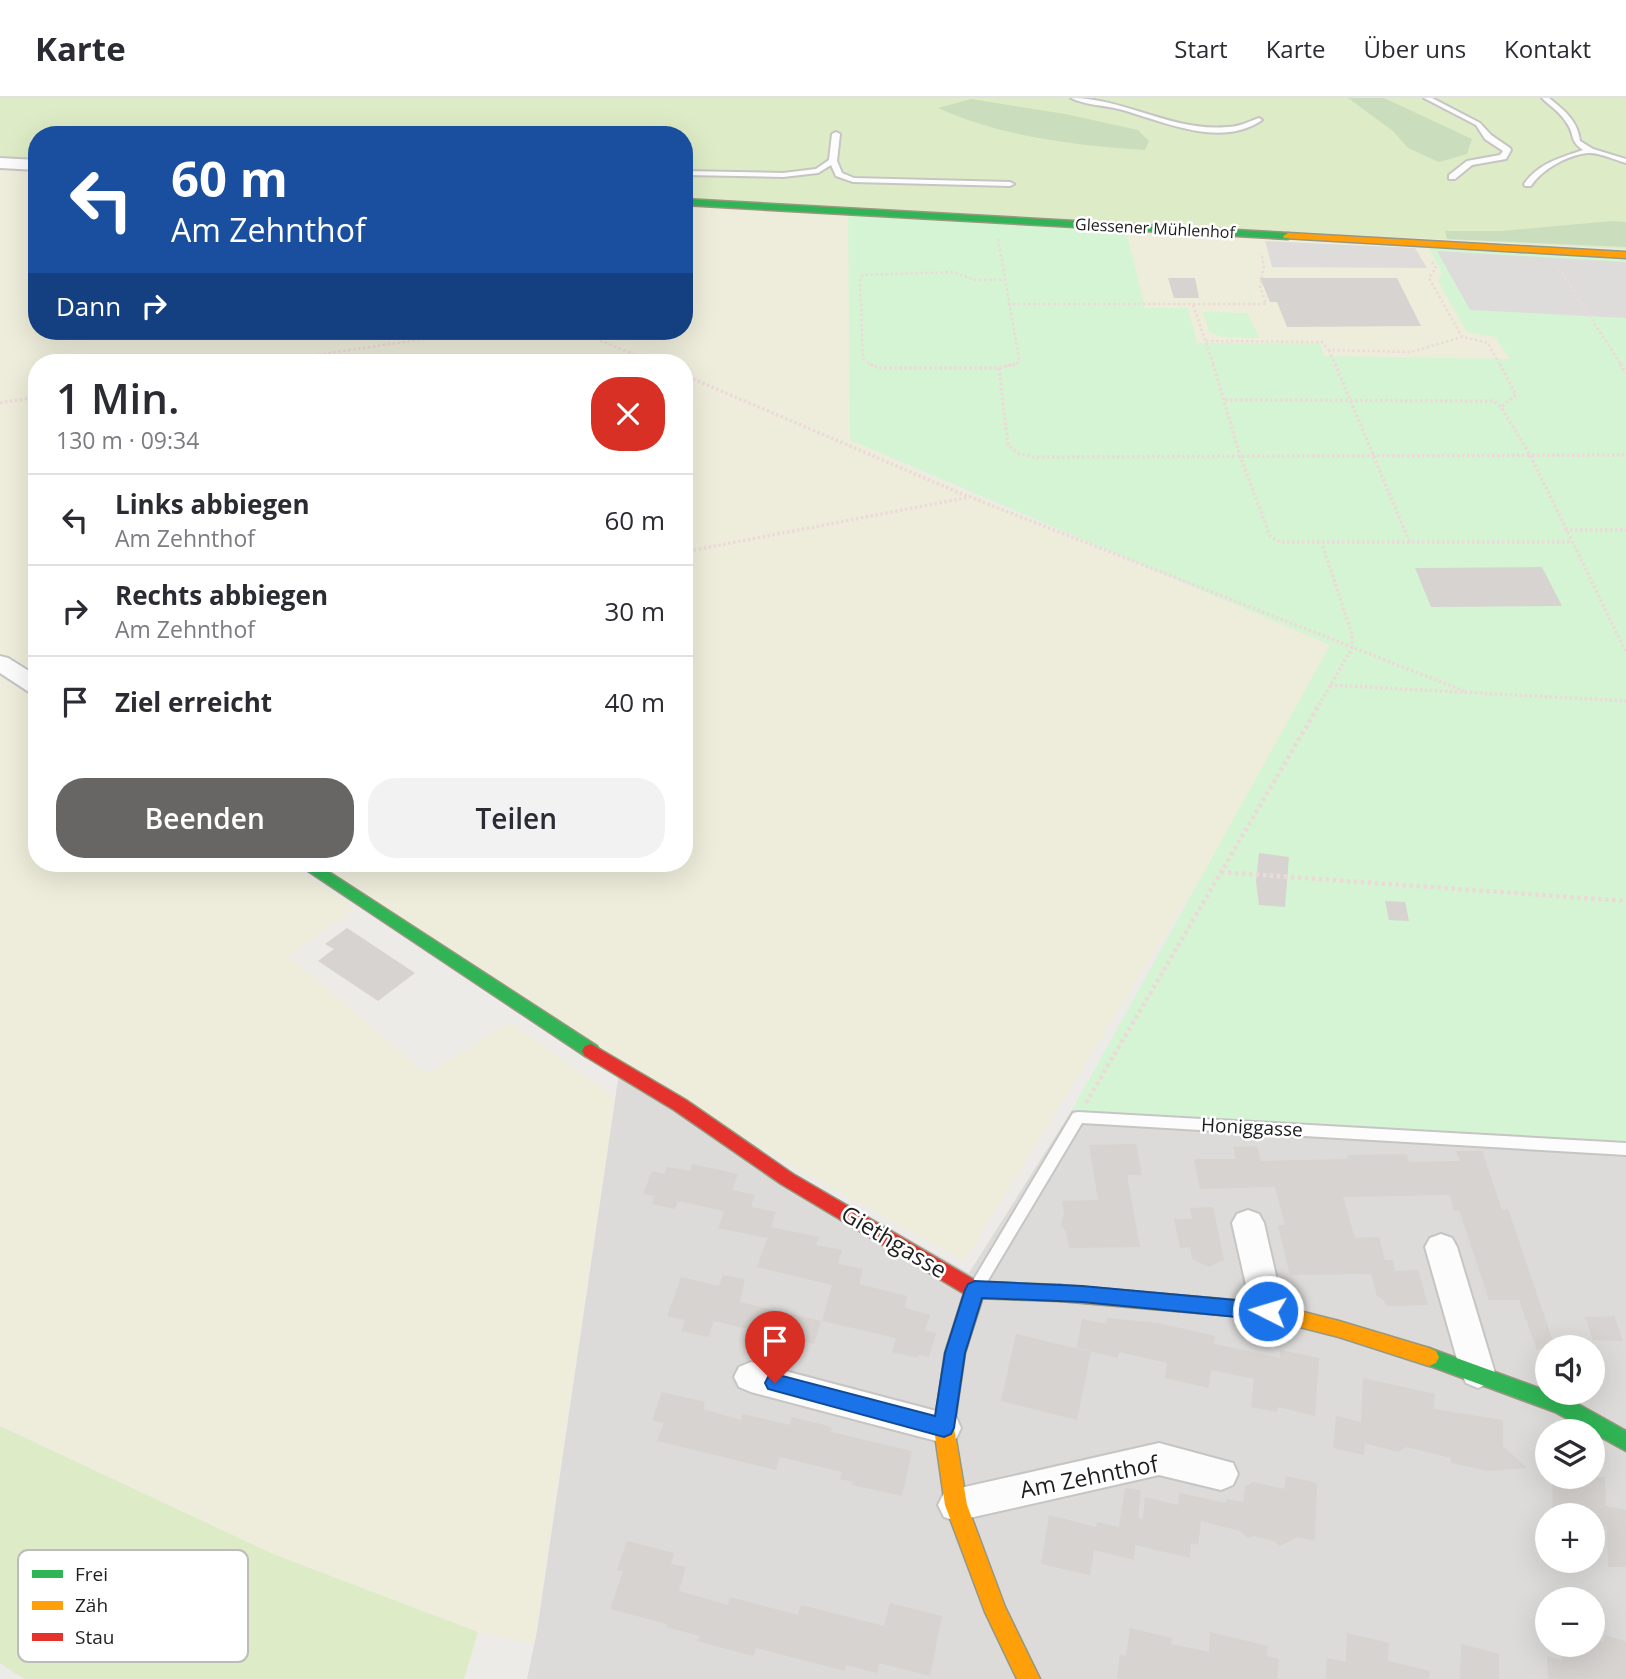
<!DOCTYPE html>
<html lang="de">
<meta charset="utf-8">
<style>
body{margin:0;font-family:"Open Sans",sans-serif;background:#f2f2f3;color:#2b2b33;height:100vh;display:flex;flex-direction:column;font-size:26px;white-space:nowrap}
*{box-sizing:border-box;margin:0}
p{font-size:23px;color:#7c7c81}
.icon{flex:none;width:38px;height:38px;fill:none;stroke:currentColor;stroke-width:2;stroke-linecap:round;stroke-linejoin:round}
.map{position:relative;flex:1;overflow:hidden}
.details{position:absolute;left:28px;top:256px;width:665px;height:518px;display:flex;flex-direction:column;background:#fff;border-radius:28px;box-shadow:0 7px 28px #0002}
.details>*{flex:none}
.top-card{position:absolute;left:28px;top:28px;width:665px;height:214px;border-radius:28px;box-shadow:0 7px 28px #0002;background:#1a4fa0;color:#fff;overflow:hidden}
.tools{position:absolute;left:1535px;top:1237px;display:grid;gap:14px}
.tools a{display:grid;place-items:center;width:70px;height:70px;border-radius:50%;background:#fff;box-shadow:0 7px 28px #0002;font-size:35px}
.pin{position:absolute;display:grid;place-items:center;width:60px;height:60px;color:#fff;margin:-72px -30px;border-radius:50% 50% 50% 0;rotate:-45deg;box-shadow:0 0 7px #0007}
.pin .icon{rotate:45deg}
.me{position:absolute;width:77px;margin:-38px;rotate:275deg;stroke-linejoin:round;filter:drop-shadow(0 0 5px #0008)}
.turn{display:flex;align-items:center;gap:24px;height:147px;padding:0 28px;font-size:32px}
.turn .icon{width:91px;height:91px;stroke-width:2.5}
.turn b{display:block;font-size:49px;line-height:60px}
.then{display:flex;align-items:center;height:66px;padding:0 28px;background:#0003;gap:14px;font-size:26px}
.round{display:grid;place-items:center;flex:none;width:74px;height:74px;border-radius:28px;background:#f2f2f3}
.summary{display:flex;align-items:center;justify-content:space-between;height:119px;padding:0 28px}
h1{font-size:42px;font-weight:600;line-height:52px}
.primary-button{display:flex;gap:14px;margin-top:auto;padding:14px 28px}
.primary-button a{flex:1;height:80px;border-radius:28px;background:#676665;color:#fff;font-size:28px;font-weight:600;line-height:80px;text-align:center}
.primary-button a+a{background:#f2f2f3;color:#2b2b33}
ul{padding:0;list-style:none}
li{display:flex;align-items:center;gap:21px;height:91px;padding:0 28px;border-top:2px solid #e1e1e2}
li div{flex:1}
li b{display:block;font-size:26px}
li em{font-style:normal}
header{display:flex;align-items:center;gap:42px;box-sizing:border-box;height:98px;padding:0 35px;background:#fff;border-bottom:2px solid #e1e1e2}
header strong{font-size:33px}
nav{display:flex;gap:38px;margin-inline-start:auto;font-size:24px}
.map>svg:first-child{display:block}
.residential{fill:#dcdbd9;fill-rule:evenodd}
.farmland{fill:#eeeddb}
.grass{fill:#ddecc6}
.forest{fill:#caddbd}
.park{fill:#d5f4d3}
.parking{fill:#dddcdb}
.building{fill:#d6d3d0}
.lines{fill:none;stroke-linecap:round;stroke-linejoin:round}
.lane-casing{stroke:#c6c5c4;stroke-width:4}
.street-casing{stroke:#c6c5c4;stroke-width:4}
.fast-casing{stroke:#98977f;stroke-width:3}
.slow-casing{stroke:#98977f;stroke-width:3}
.jam-casing{stroke:#98977f;stroke-width:3}
.path-far2{stroke:#ecdad9;stroke-width:2.5;stroke-dasharray:2.5 2.5;stroke-linecap:butt}
.path-far1{stroke:#ecdad9;stroke-width:3.5;stroke-dasharray:2.5 2.5;stroke-linecap:butt}
.path{stroke:#ecdad9;stroke-width:4.5;stroke-dasharray:3.5 3.5;stroke-linecap:butt}
.lane{fill:#fcfcfc;fill-rule:evenodd}
.street{fill:#fcfcfc;fill-rule:evenodd}
.fast{fill:#30b455;fill-rule:evenodd}
.slow{fill:#ff9f0a;fill-rule:evenodd}
.jam{fill:#e5322d;fill-rule:evenodd}
.route{fill:#1a73e8;stroke:#114b97;stroke-width:2}
.labels{text-anchor:middle;stroke-width:5;stroke-linejoin:round;paint-order:stroke}
.far-street-label{font-size:16px;fill:#1f1f1f;stroke:#fff}
.street-label{font-size:19px;fill:#1f1f1f;stroke:#fff}
.near-street-label{font-size:23px;fill:#1f1f1f;stroke:#fff}
.key{fill:#fff;stroke:#bcbcbc;stroke-width:2}
.key-label{font-size:19px;fill:#1f1f1f}
</style>
<header>
<strong>Karte</strong>
<nav><a>Start</a><a>Karte</a><a>Über uns</a><a>Kontakt</a></nav>
</header>
<div class="map">
<svg width="1626" height="1581" viewBox="0 0 1626 1581">
<rect width="100%" height="100%" fill="#edebe8"/>
<path class="residential" d="M619,975L969,1175L1072,1012L1626,1044V1581H527L537,1533ZM1547,1250H1592V1295H1547ZM1547,1334H1592V1379H1547ZM1547,1418H1592V1463H1547ZM1547,1502H1592V1547H1547Z"/>
<g class="farmland">
<path d="M0,68L37,70V233H684V107L848,117L851,343L978,399L1335,549L1302,611L1207,769L964,1163L696,1014L318,765H684V264H37V580L0,557Z"/>
<path d="M1126,132L1428,148L1442,177L1495,239L1510,261L1324,258L1320,245H1197L1145,211Z"/>
<path d="M0,577L37,601V765H287L355,810L289,858L427,976L510,924L615,999L534,1546L478,1534L273,1456L0,1327Z"/>
</g>
<g class="grass">
<path d="M0,0H1626V151L684,102V37H37V65L0,63Z"/>
<path d="M0,1328L273,1456L478,1534L464,1581H24L0,1565Z"/>
</g>
<g class="forest">
<path d="M1348,0H1384L1472,41L1467,56L1439,64L1408,50L1393,33Z"/>
<path d="M971,1L1065,16L1138,32L1149,43L1145,52C1074,47 1002,39 938,10Z"/>
<path d="M1612,123L1626,124V149L1447,141L1445,133H1502Z"/>
</g>
<g class="park">
<path d="M848,117L1126,132L1145,210H1188L1197,245H1320L1324,258L1510,261L1495,239L1467,234L1438,183L1442,176L1428,148L1626,160V1044L1072,1012L1330,547L850,342Z"/>
<path d="M1203,214L1247,215L1260,240L1222,239L1209,234Z"/>
</g>
<g class="parking">
<path d="M1265,143L1415,150L1427,170L1272,169Z"/>
<path d="M1437,153L1626,164V220L1470,212Z"/>
</g>
<g class="building">
<path d="M1168,180H1195L1199,200H1174Z"/>
<path d="M1260,180H1397L1421,228L1287,229L1277,204H1270Z"/>
<path d="M1542,469L1562,508L1431,509L1415,470Z"/>
<path d="M1259,755L1289,759L1285,809L1259,807L1256,784Z"/>
<path d="M1385,803L1405,804L1409,823L1389,822Z"/>
<path d="M347,830L415,875L378,903L318,863L334,851L325,846Z"/>
<path d="M1136,1046L1142,1077H1127L1140,1149L1069,1150L1066,1133L1061,1127L1064,1116L1062,1103L1098,1102L1089,1047Z"/>
<path d="M1257,1048L1261,1063L1348,1061L1347,1057L1407,1056L1409,1064L1460,1063L1456,1053H1482L1502,1112L1508,1111L1554,1246L1537,1252L1519,1202H1489L1459,1112L1454,1113L1450,1097L1343,1099L1355,1140L1379,1139L1385,1162H1393L1395,1173L1418,1172L1428,1207L1386,1208L1384,1202L1377,1198L1371,1176L1290,1177L1278,1127H1285L1275,1089L1200,1091L1194,1061H1236L1233,1049Z"/>
<path d="M692,1066L738,1076L732,1092L755,1097L751,1109L776,1114L767,1140L718,1130L724,1113L678,1103L675,1111L652,1106L655,1098L643,1096L652,1073L664,1076L667,1069L690,1073Z"/>
<path d="M1213,1109L1224,1162L1209,1169L1192,1161L1190,1149L1180,1150L1174,1121H1192L1190,1110Z"/>
<path d="M771,1129L819,1139L816,1147L842,1152L838,1166L863,1171L859,1186L907,1198L905,1210L930,1217L925,1233L936,1235L929,1259L919,1257L918,1260L892,1254L896,1240L822,1223L832,1187L757,1169Z"/>
<path d="M723,1177L745,1181L740,1204L821,1223L814,1246L714,1223L708,1239L681,1233L685,1222L667,1218L681,1179L719,1188Z"/>
<path d="M1614,1218L1623,1243L1593,1242L1585,1219Z"/>
<path d="M1107,1220L1158,1225L1215,1238L1214,1246L1280,1260V1252L1319,1260L1315,1318L1278,1309L1277,1314L1251,1309L1254,1281L1211,1272L1209,1290L1165,1280L1167,1265L1119,1254L1118,1260L1077,1250L1082,1221L1106,1226Z"/>
<path d="M1016,1236L1091,1254L1077,1322L1001,1303Z"/>
<path d="M1363,1280L1435,1296L1434,1311L1503,1322V1348L1527,1370L1489,1373L1451,1365V1360L1406,1349L1398,1354L1365,1345L1364,1357L1333,1350L1336,1318L1361,1324Z"/>
<path d="M662,1294L705,1304L703,1311L741,1322L743,1316L790,1327L792,1319L832,1329L831,1334L912,1353L902,1398L852,1387L853,1384L840,1381L842,1374L780,1359L776,1372L657,1343L664,1325L652,1322Z"/>
<path d="M1286,1378L1317,1385L1315,1443L1297,1439L1280,1448L1274,1443L1253,1438L1247,1440L1240,1433L1201,1423L1198,1447L1191,1445L1190,1460L1135,1447L1134,1462L1094,1452L1090,1477L1041,1466L1049,1417L1096,1429L1097,1424L1119,1429L1125,1390L1141,1392L1138,1420L1143,1421L1145,1399L1178,1407L1179,1395L1226,1405V1401L1243,1404L1245,1389L1253,1384L1284,1391Z"/>
<path d="M1552,1379H1605L1606,1408L1626,1412V1469H1608L1607,1428L1592,1425V1418H1553Z"/>
<path d="M627,1443L674,1455L671,1466L686,1469L679,1493L728,1507L730,1499L798,1517L801,1507L884,1528L890,1505L942,1518L930,1578L879,1565L877,1575L846,1567L845,1573L756,1550L753,1558L697,1543L700,1538L666,1529L667,1526L610,1511L623,1473L617,1472Z"/>
<path d="M1130,1530L1172,1540L1171,1546L1209,1554L1210,1534L1268,1548L1267,1558L1279,1561L1277,1581H1117L1120,1557L1126,1558Z"/>
<path d="M1347,1535L1389,1545L1388,1563L1430,1573L1429,1581H1326L1327,1560L1346,1564Z"/>
<path d="M1604,1537L1626,1543V1581H1548L1547,1558L1562,1562L1561,1547H1592V1541L1604,1544Z"/>
<path d="M1461,1546L1499,1556V1581H1460Z"/>
</g>
<g class="lines">
<g class="lane-casing">
<g id="lane">
<path d="M1071,0C1124,0 1173,34 1227,29C1239,29 1248,24 1259,20L1262,22C1220,51 1163,23 1119,11C1103,7 1084,7 1071,0Z"/>
<path d="M1424,0H1432L1480,25L1491,37L1510,50L1511,52L1506,61L1472,67L1455,81H1449V77L1467,63L1500,57L1503,53L1485,41L1476,27Z"/>
<path d="M1542,0H1549C1564,12 1578,23 1580,43L1593,51L1626,61V65C1615,62 1599,54 1588,55C1568,57 1542,71 1531,88H1525L1524,86C1539,65 1560,60 1583,52C1568,41 1576,37 1566,24C1560,14 1550,8 1542,0Z"/>
<path d="M836,34L840,36L837,63L842,75L854,80L1010,84L1014,86L1010,88L853,84L836,78L831,67L818,75L783,79L684,77V73L783,75L816,71L829,62L832,36Z"/>
<path d="M1078,1014L1626,1045V1057L1082,1025L984,1189L979,1191L974,1189L972,1185L974,1181L1073,1015Z"/>
</g>
</g>
<g class="street-casing">
<g id="street">
<path d="M0,60L37,62V72L0,70Z"/>
<path d="M0,558L8,560L37,578V596L29,594L0,575Z"/>
<path d="M1248,1112L1259,1116L1264,1125L1284,1213L1279,1223L1268,1227L1257,1223L1252,1213L1232,1125L1237,1116Z"/>
<path d="M1441,1136L1452,1140L1457,1149L1495,1275L1490,1285L1478,1290L1466,1285L1461,1275L1425,1149L1430,1140Z"/>
<path d="M751,1264L944,1315L956,1319L961,1330L956,1341L944,1345L751,1294L739,1289L734,1279L739,1269Z"/>
<path d="M1159,1345L1233,1365L1238,1376L1233,1387L1221,1392L1159,1377L956,1423L944,1419L938,1407L944,1395L956,1391Z"/>
</g>
</g>
<g class="fast-casing">
<g id="fast">
<path d="M684,101L1288,135L1293,138L1288,141L684,107Z"/>
<path d="M296,765H315L597,948L600,953L597,958H585Z"/>
<path d="M1429,1250L1547,1293V1295L1569,1301L1626,1333V1353L1555,1314L1422,1265L1419,1259L1422,1253Z"/>
</g>
</g>
<g class="slow-casing">
<g id="slow">
<path d="M1288,135L1626,154V160L1284,140L1283,138Z"/>
<path d="M975,1184L982,1186L985,1192L965,1255L954,1330L967,1407L1005,1509L1040,1581H1017L985,1514L945,1407L934,1330L945,1255L965,1192L968,1186Z"/>
<path d="M1060,1187L1268,1205L1339,1223L1429,1250L1436,1253L1439,1259L1436,1265L1429,1268L1339,1239L1268,1221L1060,1203L1053,1201L1050,1195L1053,1189Z"/>
</g>
</g>
<g class="jam-casing">
<path id="jam" d="M591,946L686,1002L793,1076L978,1184L1060,1187L1067,1189L1070,1195L1067,1201L1060,1203L975,1200L968,1198L781,1086L674,1012L585,958L582,953L585,948Z"/>
</g>
<g class="path-far2">
<path d="M998,141L1019,260L1017,266L1007,268"/>
<path d="M1432,164L1436,170L1429,180L1462,239"/>
<path d="M1559,171L1622,268"/>
<path d="M1008,206H1266L1260,188L1264,168L1261,155"/>
<path d="M1193,207L1214,268"/>
<path d="M577,233L653,264"/>
<path d="M1206,243L1322,244L1329,252L1411,254L1462,239L1488,245L1500,268"/>
<path d="M1329,252L1336,268"/>
<path d="M269,264L478,233"/>
<path d="M873,268L863,261L860,180L863,177L952,174L975,182H1004"/>
</g>
<g class="path-far1">
<path d="M870,266L880,270H999L1015,266"/>
<path d="M1213,266L1240,358L1270,438L1280,444H1571"/>
<path d="M1335,266L1410,445"/>
<path d="M1500,266L1516,297L1501,309"/>
<path d="M1620,266L1626,275"/>
<path d="M999,270L1008,347L1019,356L1034,359L1626,357"/>
<path d="M684,277L969,399"/>
<path d="M1225,302L1494,303L1501,309L1530,357L1626,554"/>
<path d="M0,305L37,299"/>
<path d="M1565,432H1626"/>
<path d="M684,454L970,399L1464,593"/>
<path d="M1330,587L1626,603"/>
<path d="M1319,607L1352,550V536L1322,446"/>
</g>
<g class="path">
<path d="M1221,774L1626,803"/>
<path d="M1086,1005L1320,605"/>
</g>
<use href="#lane" class="lane"/>
<use href="#street" class="street"/>
<use href="#fast" class="fast"/>
<use href="#slow" class="slow"/>
<use href="#jam" class="jam"/>
</g>
<path class="route" d="M975,1183L1082,1188L1268,1205L1275,1207L1278,1213L1275,1219L1268,1222L1082,1204L982,1200L965,1255L954,1330L951,1336L944,1339L768,1291L765,1285L768,1279L775,1276L935,1318L945,1255L965,1192L968,1186Z"/>
<g class="labels">
<g class="far-street-label">
<text transform="translate(1155 130) rotate(3)" y="6">Glessener Mühlenhof</text>
</g>
<g class="street-label">
<text transform="translate(1252 1029) rotate(3)" y="7">Honiggasse</text>
</g>
<g class="near-street-label">
<text transform="translate(894 1144) rotate(31)" y="8">Giethgasse</text>
<text transform="translate(1089 1379) rotate(-11)" y="8">Am Zehnthof</text>
</g>
</g>
<rect x="18" y="1452" width="230" height="112" rx="10" class="key"/>
<rect x="32" y="1472" width="31" height="8" fill="#30b455"/>
<rect x="32" y="1503" width="31" height="9" fill="#ff9f0a"/>
<rect x="32" y="1535" width="31" height="8" fill="#e5322d"/>
<g class="key-label">
<text x="75" y="1483">Frei</text>
<text x="75" y="1514">Zäh</text>
<text x="75" y="1546">Stau</text>
</g>
</svg>
<div class="tools">
<a><svg class="icon" aria-label="sound" viewBox="0 0 24 24"><path d="M4 9h4l5-4v14l-5-4H4zM17 9q2 3 0 6"/></svg></a>
<a><svg class="icon" aria-label="layers" viewBox="0 0 24 24"><path d="M12 4l9 5-9 5-9-5zM3 14l9 5 9-5"/></svg></a>
<a>+</a>
<a>−</a>
</div>
<div class="pin" style="left:775px;top:1285px;background:#d93025"><svg class="icon" aria-label="arrive" viewBox="0 0 24 24"><path d="M6 21V4h12l-3 4 3 4H6"/></svg></div>
<svg class="me" style="left:1268px;top:1213px" viewBox="-20 -20 40 40"><circle r="17" fill="#1a73e8" stroke="#fff" stroke-width="3"/><path d="M0-11L8 9 0 5-8 9z" fill="#fff"/></svg>
<div class="top-card">
<div class="turn"><svg class="icon" aria-label="left" viewBox="0 0 24 24"><path d="M17 20v-9H6M10 6l-5 5 5 5"/></svg><div><b>60 m</b>Am Zehnthof</div></div>
<div class="then">Dann<svg class="icon" aria-label="right" viewBox="0 0 24 24"><path d="M7 20v-9h11M14 6l5 5-5 5"/></svg></div>
</div>
<section class="details">
<div class="summary"><div><h1>1 Min.</h1><p>130 m · 09:34</p></div><a class="round" style="background:#d93025;color:#fff"><svg class="icon" aria-label="close" viewBox="0 0 24 24"><path d="M6 6l12 12M18 6L6 18"/></svg></a></div>
<ul>
<li><svg class="icon" aria-label="left" viewBox="0 0 24 24"><path d="M17 20v-9H6M10 6l-5 5 5 5"/></svg><div><b>Links abbiegen</b><p>Am Zehnthof</p></div><em>60 m</em></li>
<li><svg class="icon" aria-label="right" viewBox="0 0 24 24"><path d="M7 20v-9h11M14 6l5 5-5 5"/></svg><div><b>Rechts abbiegen</b><p>Am Zehnthof</p></div><em>30 m</em></li>
<li><svg class="icon" aria-label="arrive" viewBox="0 0 24 24"><path d="M6 21V4h12l-3 4 3 4H6"/></svg><div><b>Ziel erreicht</b></div><em>40 m</em></li>
</ul>
<div class="primary-button"><a>Beenden</a><a>Teilen</a></div>
</section>
</div>
